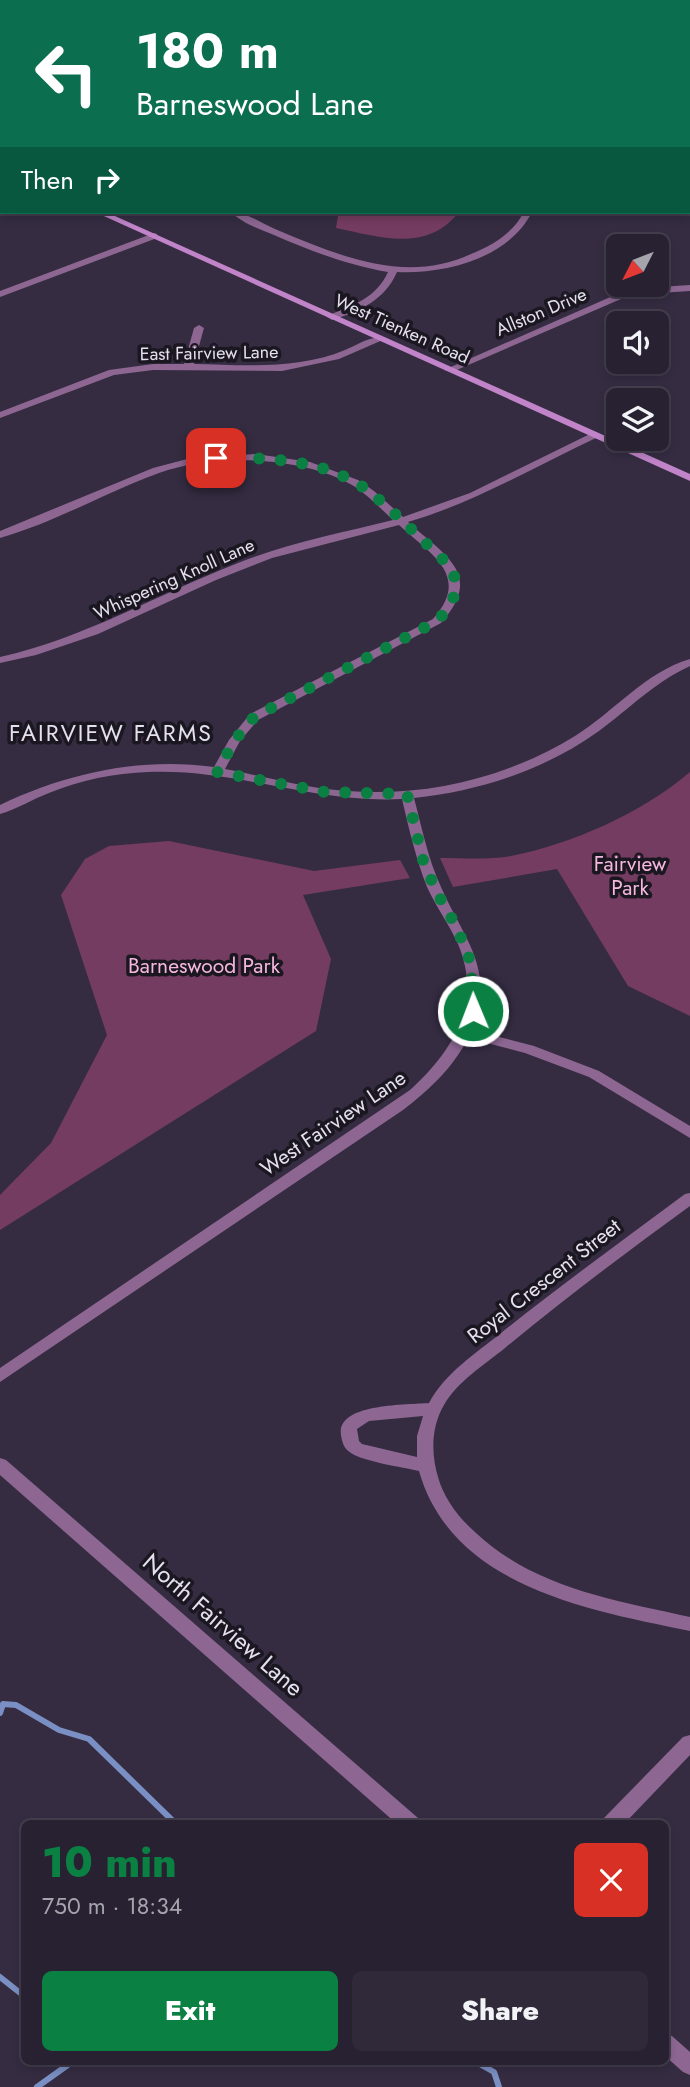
<!DOCTYPE html>
<meta charset="utf-8">
<style>
body{margin:0;font-family:Jost,sans-serif;background:#30293a;color:#f1f3f6;height:100vh;display:flex;flex-direction:column;font-size:26px;white-space:nowrap}
*{box-sizing:border-box;margin:0}
p{font-size:23px;color:#a5a3ac}
.icon{flex:none;width:38px;height:38px;fill:none;stroke:currentColor;stroke-width:2;stroke-linecap:round;stroke-linejoin:round}
.map{position:relative;flex:1;overflow:hidden}
.panel{position:absolute;left:21px;top:1820px;width:648px;height:245px;display:flex;flex-direction:column;background:#282132;border-radius:10px;box-shadow:0 4px 10px #0003,0 0 0 2px #443e4d}
.panel>*{flex:none}
.guide{position:absolute;left:0px;top:0px;width:691px;height:214px;box-shadow:0 4px 10px #0003,0 0 0 2px #443e4d;background:#0b6e4f;color:#fff;overflow:hidden}
.needle{width:46px;rotate:228deg}
.fabs{position:absolute;left:606px;top:234px;display:grid;gap:14px}
.fabs a{display:grid;place-items:center;width:63px;height:63px;border-radius:10px;background:#282132;box-shadow:0 4px 10px #0003,0 0 0 2px #443e4d;font-size:35px}
.pin{position:absolute;display:grid;place-items:center;width:60px;height:60px;color:#fff;margin:-30px;border-radius:14px;box-shadow:0 4px 10px #0006}
.me{position:absolute;width:77px;margin:-38px;rotate:359deg;stroke-linejoin:round;filter:drop-shadow(0 0 5px #0008)}
.turn{display:flex;align-items:center;gap:24px;height:147px;padding:0 21px;font-size:32px}
.turn .icon{width:91px;height:91px;stroke-width:2.5}
.turn b{display:block;font-size:49px;line-height:60px}
.then{display:flex;align-items:center;height:66px;padding:0 21px;background:#0003;gap:14px;font-size:26px}
.round{display:grid;place-items:center;flex:none;width:74px;height:74px;border-radius:10px;background:#30293a}
.head{display:flex;align-items:center;justify-content:space-between;height:119px;padding:0 21px}
h1{font-size:42px;font-weight:800;line-height:52px;color:#0b8043}
.action{display:flex;gap:14px;margin-top:auto;padding:14px 21px}
.action a{flex:1;height:80px;border-radius:10px;background:#0b8043;color:#fff;font-size:28px;font-weight:800;line-height:80px;text-align:center}
.action a+a{background:#30293a;color:#f1f3f6}
.map>svg:first-child{display:block}
.green{fill:#753c61}
.lines{fill:none;stroke-linecap:round;stroke-linejoin:round}
.stream{stroke:#7a8fc3;stroke-width:6}
.street{fill:#8d6792;fill-rule:evenodd}
.secondary{fill:#c184c9;fill-rule:evenodd}
.route{stroke:#0b8043;stroke-width:12;stroke-dasharray:0 21.6}
.labels{text-anchor:middle;stroke-width:7;stroke-linejoin:round;paint-order:stroke}
.far-street-label{font-size:18px;fill:#e5e0ee;stroke:#1b1721}
.park-label{font-size:21px;fill:#f5b7dd;stroke:#1b1721}
.street-label{font-size:21px;fill:#e5e0ee;stroke:#1b1721}
.neighbourhood-label{font-size:23px;letter-spacing:2px;fill:#e5e0ee;stroke:#1b1721}
.near-street-label{font-size:24px;fill:#e5e0ee;stroke:#1b1721}
</style>
<div class="map">
<svg width="690" height="2087" viewBox="0 0 690 2087">
<rect width="100%" height="100%" fill="#352c42"/>
<g class="green">
<path d="M200,0H544L548,2H206Z"/>
<path d="M328,212H459C427,253 380,237 336,228L338,216Z"/>
<path d="M690,772V1016L628,986L557,869L453,887L440,858C463,858 488,860 511,856C572,844 642,813 690,772Z"/>
<path d="M169,841L314,871L400,860L410,878L303,895L331,959L316,1031L0,1230V1195L51,1143L107,1035L61,895L85,859L109,846Z"/>
</g>
<g class="lines">
<g class="stream">
<path d="M0,1713L3,1704L16,1705L59,1730L89,1739L176,1824"/>
<path d="M0,1977L24,1996"/>
<path d="M476,2062L494,2072L499,2087"/>
<path d="M37,2087L72,2062"/>
</g>
<g class="street">
<path d="M4,0H12V2H5Z"/>
<path d="M123,0L136,2H125Z"/>
<path d="M610,0H620L622,2H612Z"/>
<path d="M231,212C246,212 261,223 275,229C337,255 405,285 471,254C493,245 512,234 524,212H532C508,259 445,274 397,272C385,300 360,311 332,320L327,317L329,315C354,305 376,298 388,272C347,265 311,251 274,235C259,229 242,223 231,212Z"/>
<path d="M154,233L157,234V238L0,297V291Z"/>
<path d="M690,285V291L644,294L621,299L452,372L444,370L615,295L644,288Z"/>
<path d="M199,325L204,328L194,364C244,365 297,370 345,350C355,346 375,333 385,339L339,359L282,371L153,370L114,375L0,418V412L109,370L153,364H184L194,328Z"/>
<path d="M594,432L598,433V437C534,467 476,502 408,522C444,555 485,574 441,623L258,720L240,741L225,769C257,775 287,783 319,788C409,801 498,783 575,736C614,712 645,672 690,659V666C655,682 629,709 599,731C545,770 479,791 414,798C422,828 428,859 441,887C464,940 496,968 472,1030L534,1046L599,1071L690,1126V1138L589,1077L525,1053L468,1038C453,1068 429,1090 403,1110L0,1382V1368L410,1090C453,1051 483,1003 458,944C449,924 436,907 427,887C416,859 409,829 402,799C315,804 234,768 148,772C115,773 80,780 49,793C33,799 17,809 0,814V805C67,773 140,757 214,767L229,740L250,714L433,619C472,575 430,554 399,525L272,558L216,580L98,634L36,655L0,663V657C85,638 158,594 238,563C288,543 341,533 393,520C380,508 367,494 352,485C301,456 214,453 159,473C107,492 53,523 0,538V531L153,468L191,458L256,454L310,462L358,480L374,491L403,517L470,493Z"/>
<path d="M690,1193V1206C627,1252 565,1298 505,1348C484,1365 458,1381 444,1405C431,1427 431,1454 438,1477C444,1499 459,1518 476,1533C535,1588 614,1600 690,1617V1631C589,1610 452,1587 419,1471C402,1467 365,1462 351,1453C344,1449 342,1442 341,1435C336,1403 407,1405 429,1403C445,1373 475,1354 501,1333C561,1285 623,1240 685,1194ZM423,1416L417,1436V1457L362,1444L359,1441L357,1429L369,1421Z"/>
<path d="M0,1458L6,1460L418,1818L420,1824H397L0,1475Z"/>
<path d="M690,1735V1755L624,1824H602L604,1818L683,1737Z"/>
<path d="M665,2033L672,2036L690,2052V2075L683,2072L665,2056Z"/>
</g>
<g class="secondary">
<path d="M283,0H293L281,2Z"/>
<rect x="0" y="92" width="2" height="4"/>
<rect x="0" y="165" width="2" height="5"/>
<path d="M95,212H106L690,474V481Z"/>
</g>
</g>
<g class="lines">
<path class="route" d="M216,458C267,457 328,459 371,493C397,514 425,543 450,566C462,589 453,604 437,621L254,717L235,740L217,772L325,792L407,794L423,860L436,891L457,928L471,963L473,1011"/>
</g>
<g class="labels">
<g class="far-street-label">
<text transform="translate(541 312) rotate(-23)" y="6">Allston Drive</text>
<text transform="translate(402 329) rotate(24)" y="6">West Tienken Road</text>
<text transform="translate(209 353) rotate(-1)" y="6">East Fairview Lane</text>
<text transform="translate(174 579) rotate(-24)" y="6">Whispering Knoll Lane</text>
</g>
<g class="park-label">
<text x="630" y="871">Fairview<tspan x="630" dy="24">Park</tspan></text>
<text x="204" y="973">Barneswood Park</text>
</g>
<g class="street-label">
<text transform="translate(333 1123) rotate(-34)" y="7">West Fairview Lane</text>
<text transform="translate(544 1281) rotate(-38)" y="7">Royal Crescent Street</text>
</g>
<g class="neighbourhood-label">
<text x="111" y="741">FAIRVIEW FARMS</text>
</g>
<g class="near-street-label">
<text transform="translate(223 1625) rotate(41)" y="8">North Fairview Lane</text>
</g>
</g>
</svg>
<div class="fabs">
<a><svg class="needle" viewBox="-14 -14 28 28"><path d="M0-13l5 13h-10z" fill="#e53935"/><path d="M0 13l5-13h-10z" fill="#a5a3ac"/></svg></a>
<a><svg class="icon" aria-label="sound" viewBox="0 0 24 24"><path d="M4 9h4l5-4v14l-5-4H4zM17 9q2 3 0 6"/></svg></a>
<a><svg class="icon" aria-label="layers" viewBox="0 0 24 24"><path d="M12 4l9 5-9 5-9-5zM3 14l9 5 9-5"/></svg></a>
</div>
<div class="pin" style="left:216px;top:458px;background:#d93025"><svg class="icon" aria-label="arrive" viewBox="0 0 24 24"><path d="M6 21V4h12l-3 4 3 4H6"/></svg></div>
<svg class="me" style="left:473px;top:1011px" viewBox="-20 -20 40 40"><circle r="17" fill="#0b8043" stroke="#fff" stroke-width="3"/><path d="M0-11L8 9 0 5-8 9z" fill="#fff"/></svg>
<div class="guide">
<div class="turn"><svg class="icon" aria-label="left" viewBox="0 0 24 24"><path d="M17 20v-9H6M10 6l-5 5 5 5"/></svg><div><b>180 m</b>Barneswood Lane</div></div>
<div class="then">Then<svg class="icon" aria-label="right" viewBox="0 0 24 24"><path d="M7 20v-9h11M14 6l5 5-5 5"/></svg></div>
</div>
<section class="panel">
<div class="head"><div><h1>10 min</h1><p>750 m · 18:34</p></div><a class="round" style="background:#d93025;color:#fff"><svg class="icon" aria-label="close" viewBox="0 0 24 24"><path d="M6 6l12 12M18 6L6 18"/></svg></a></div>
<div class="action"><a>Exit</a><a>Share</a></div>
</section>
</div>
